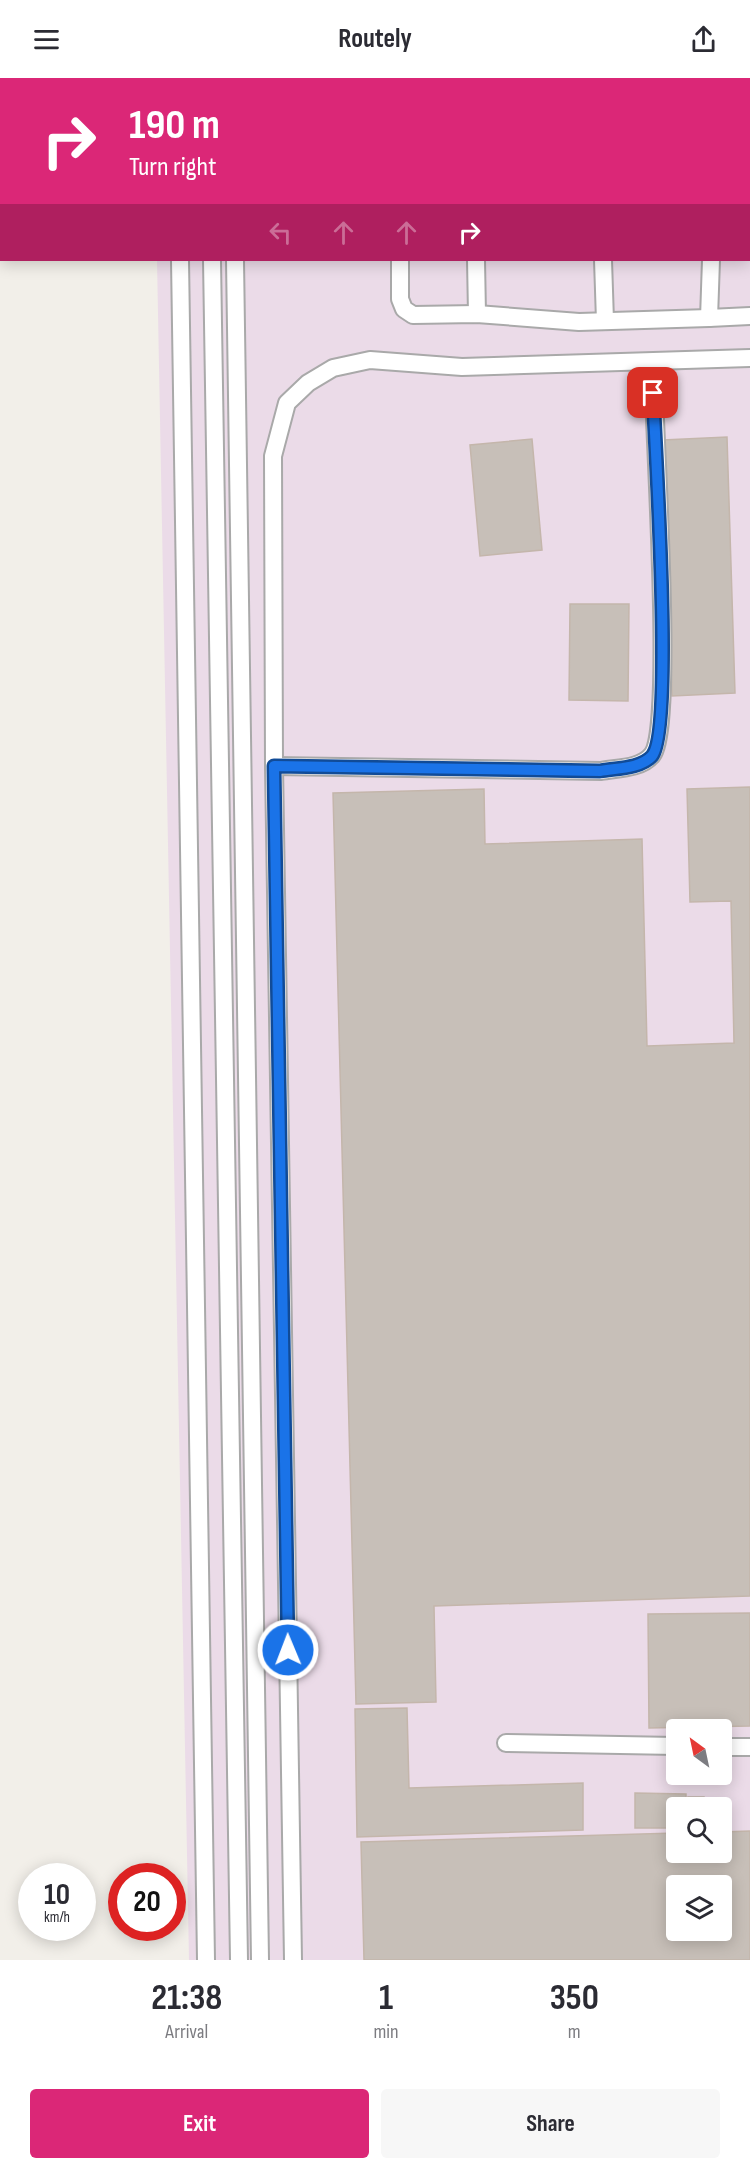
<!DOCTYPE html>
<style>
body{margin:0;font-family:"Sofia Sans Condensed",sans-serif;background:#f7f7f7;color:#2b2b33;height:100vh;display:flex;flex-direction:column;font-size:22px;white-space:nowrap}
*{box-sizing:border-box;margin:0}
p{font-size:20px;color:#7c7c81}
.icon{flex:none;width:33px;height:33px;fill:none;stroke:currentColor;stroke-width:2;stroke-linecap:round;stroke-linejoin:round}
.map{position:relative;height:1882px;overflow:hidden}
.drawer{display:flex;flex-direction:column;background:#fff;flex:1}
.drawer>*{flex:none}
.guide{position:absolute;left:0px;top:0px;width:750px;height:183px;box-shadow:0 3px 15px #0003;background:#db2777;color:#fff;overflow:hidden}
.needle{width:39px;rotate:327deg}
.tools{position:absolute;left:666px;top:1641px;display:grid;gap:12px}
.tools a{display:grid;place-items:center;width:66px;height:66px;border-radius:6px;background:#fff;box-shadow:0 3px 15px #0003;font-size:30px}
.speed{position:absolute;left:18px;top:1785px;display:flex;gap:12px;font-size:30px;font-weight:700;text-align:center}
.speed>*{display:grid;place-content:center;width:78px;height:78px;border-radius:50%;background:#fff;box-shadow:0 3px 15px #0003;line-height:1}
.speed small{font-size:15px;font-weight:400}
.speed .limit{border:9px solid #d22;background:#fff;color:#111}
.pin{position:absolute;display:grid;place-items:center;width:51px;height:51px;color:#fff;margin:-26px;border-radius:12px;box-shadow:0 3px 9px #0006}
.me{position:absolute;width:66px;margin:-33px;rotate:359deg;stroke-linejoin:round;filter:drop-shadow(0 0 4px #0008)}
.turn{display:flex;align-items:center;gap:21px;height:126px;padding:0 30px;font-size:27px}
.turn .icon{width:78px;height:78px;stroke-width:2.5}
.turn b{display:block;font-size:42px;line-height:51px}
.lanes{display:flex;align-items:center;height:57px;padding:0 30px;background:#0003;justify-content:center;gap:30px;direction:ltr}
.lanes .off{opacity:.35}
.eta{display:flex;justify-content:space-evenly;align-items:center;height:102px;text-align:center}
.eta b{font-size:36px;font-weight:700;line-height:42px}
.action{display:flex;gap:12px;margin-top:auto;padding:12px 30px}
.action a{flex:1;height:69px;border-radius:6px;background:#db2777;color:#fff;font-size:24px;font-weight:700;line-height:69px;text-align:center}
.action a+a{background:#f7f7f7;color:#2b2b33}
header{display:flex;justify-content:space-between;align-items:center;height:78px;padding:0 30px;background:#fff;font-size:27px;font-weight:700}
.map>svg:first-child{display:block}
.industrial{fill:#ebdbe8;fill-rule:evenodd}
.building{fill:#c7bfb8;stroke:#c4b6ab;stroke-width:1.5;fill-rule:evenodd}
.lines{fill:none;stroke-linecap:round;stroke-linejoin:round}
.lane-casing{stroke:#a9a9a9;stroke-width:20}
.lane{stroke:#fff;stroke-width:16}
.route-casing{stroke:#114b97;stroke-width:15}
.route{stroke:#1a73e8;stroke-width:10}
</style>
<header><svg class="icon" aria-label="menu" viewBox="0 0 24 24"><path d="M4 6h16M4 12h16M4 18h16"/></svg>Routely<svg class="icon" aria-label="share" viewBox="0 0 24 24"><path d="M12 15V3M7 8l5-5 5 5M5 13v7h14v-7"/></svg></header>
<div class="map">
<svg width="750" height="1882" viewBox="0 0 750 1882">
<rect width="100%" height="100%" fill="#f2efe9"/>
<path class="industrial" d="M153,0H750V1882H189L157,182H748V2ZM676,1652H722V1696H676ZM676,1730H722V1774H676ZM676,1808H722V1852H676Z"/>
<g class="building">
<rect x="251" y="0" width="99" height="2"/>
<path d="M727,359L735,615L672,618L663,362Z"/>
<path d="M532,361L542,472L480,478L470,367Z"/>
<path d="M570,526H629L628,623L569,622Z"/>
<path d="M750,709V1518L434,1528L436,1624L356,1626L333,715L484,711L485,766L642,761L647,968L734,965L731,823L690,824L687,711Z"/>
<path d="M750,1535V1648L649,1650L648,1536Z"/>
<path d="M407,1630L409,1710L583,1705V1752L357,1759L355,1631Z"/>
<path d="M635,1715L686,1716V1730H676V1750H635Z"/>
<rect x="688" y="1719" width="16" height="11"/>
<path d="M750,1753V1882H364L361,1764L676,1755V1774H722V1754ZM676,1808H722V1852H676Z"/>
</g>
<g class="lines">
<g class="lane-casing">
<g id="lane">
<path d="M175,0V2"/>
<path d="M208,0V2"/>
<path d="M232,0V2"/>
<path d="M399,0V2"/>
<path d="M475,0V2"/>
<path d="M597,0V2"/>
<path d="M714,0V2"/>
<path d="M180,182L206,1882"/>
<path d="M212,182L239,1882"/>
<path d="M235,182L260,1882"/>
<path d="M400,182V221L404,231L413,237L477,236L579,244L709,240"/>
<path d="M476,182L477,236"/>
<path d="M603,182L605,243"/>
<path d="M711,182L709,240L750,238"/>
<path d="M274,688L601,693C616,690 641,691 652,677C675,649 653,341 653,284"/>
<path d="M506,1665L676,1668"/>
<path d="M722,1669H750"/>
<path d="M293,1882L274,688L273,378L287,325L308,305L333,290L370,282L462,289L750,280"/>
</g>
</g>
<use href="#lane" class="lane"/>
</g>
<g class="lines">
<g class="route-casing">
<path id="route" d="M288,1572L274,688L600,693C616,690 640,691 652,678C674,652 655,366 653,315"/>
</g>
<use href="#route" class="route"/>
</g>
</svg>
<div class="tools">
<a><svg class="needle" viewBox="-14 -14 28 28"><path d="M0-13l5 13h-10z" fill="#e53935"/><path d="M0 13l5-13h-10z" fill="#7c7c81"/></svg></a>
<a><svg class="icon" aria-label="search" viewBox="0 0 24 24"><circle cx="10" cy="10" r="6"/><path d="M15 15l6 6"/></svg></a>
<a><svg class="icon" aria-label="layers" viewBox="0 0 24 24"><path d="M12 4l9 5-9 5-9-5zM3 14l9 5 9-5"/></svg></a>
</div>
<div class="speed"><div>10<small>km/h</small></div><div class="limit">20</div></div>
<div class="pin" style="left:653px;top:315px;background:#d93025"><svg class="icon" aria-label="arrive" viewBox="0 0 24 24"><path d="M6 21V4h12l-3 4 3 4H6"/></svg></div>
<svg class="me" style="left:288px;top:1572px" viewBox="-20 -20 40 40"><circle r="17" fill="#1a73e8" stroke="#fff" stroke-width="3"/><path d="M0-11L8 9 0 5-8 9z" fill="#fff"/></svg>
<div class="guide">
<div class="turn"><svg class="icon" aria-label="right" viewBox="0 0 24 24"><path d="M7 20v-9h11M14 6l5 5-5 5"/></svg><div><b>190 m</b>Turn right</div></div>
<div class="lanes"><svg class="icon off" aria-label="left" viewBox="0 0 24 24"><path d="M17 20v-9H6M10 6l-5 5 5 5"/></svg><svg class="icon off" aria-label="ahead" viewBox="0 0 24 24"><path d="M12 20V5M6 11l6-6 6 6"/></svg><svg class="icon off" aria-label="ahead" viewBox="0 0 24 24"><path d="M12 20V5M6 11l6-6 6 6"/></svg><svg class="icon" aria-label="right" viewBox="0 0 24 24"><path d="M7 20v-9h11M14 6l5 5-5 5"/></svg></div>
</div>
</div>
<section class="drawer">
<div class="eta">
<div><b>21:38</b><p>Arrival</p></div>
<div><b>1</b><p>min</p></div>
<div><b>350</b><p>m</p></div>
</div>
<div class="action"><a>Exit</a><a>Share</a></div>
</section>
